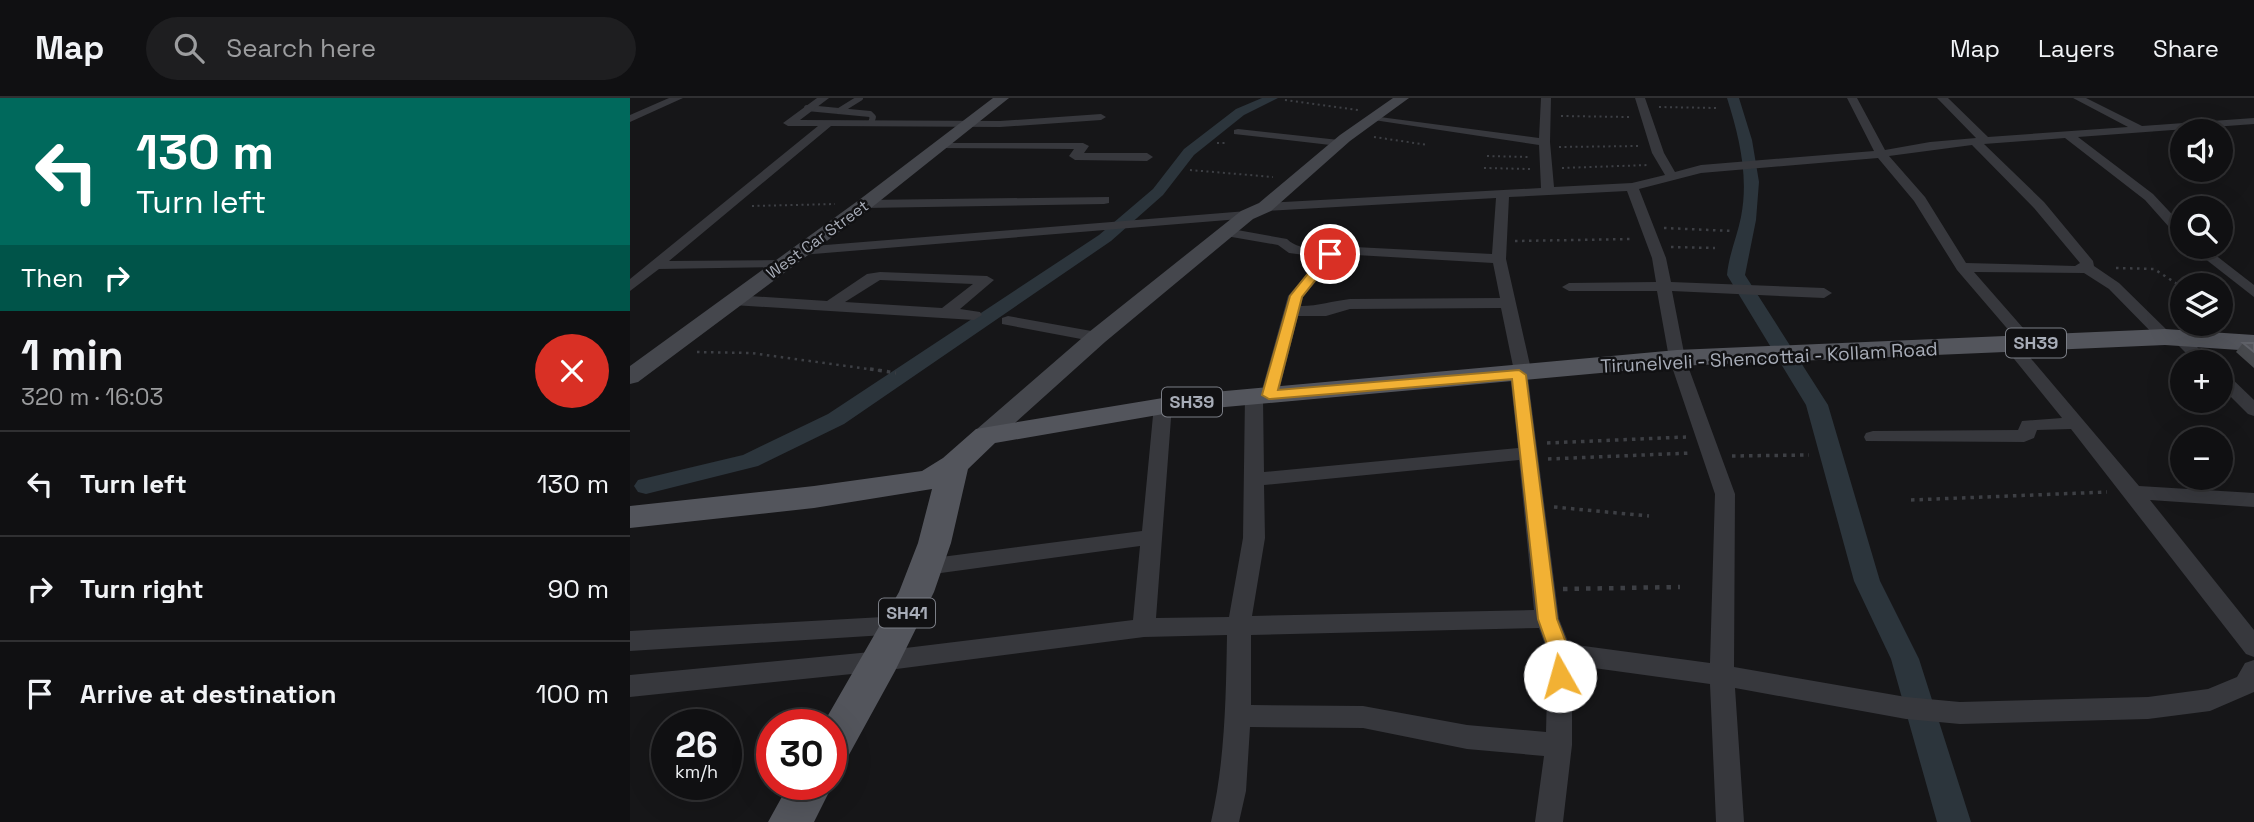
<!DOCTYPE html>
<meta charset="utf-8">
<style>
body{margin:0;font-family:"Space Grotesk",sans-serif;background:#1e1e20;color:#f1f3f6;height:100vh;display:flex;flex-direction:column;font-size:26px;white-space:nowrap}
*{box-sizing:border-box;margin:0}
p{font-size:23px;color:#9c9d9f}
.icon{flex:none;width:38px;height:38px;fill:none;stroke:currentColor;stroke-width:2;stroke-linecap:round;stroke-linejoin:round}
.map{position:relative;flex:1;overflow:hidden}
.details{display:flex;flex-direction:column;background:#101012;width:630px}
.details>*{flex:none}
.hud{background:#00695c;color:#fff;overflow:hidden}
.controls{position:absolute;left:1540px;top:21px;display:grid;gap:14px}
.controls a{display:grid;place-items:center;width:63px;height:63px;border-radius:50%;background:#101012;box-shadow:0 7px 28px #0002,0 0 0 2px #303032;font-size:35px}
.speed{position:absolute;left:21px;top:611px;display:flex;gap:14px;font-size:35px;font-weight:700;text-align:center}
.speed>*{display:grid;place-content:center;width:91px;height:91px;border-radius:50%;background:#101012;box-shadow:0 7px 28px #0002,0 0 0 2px #303032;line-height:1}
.speed small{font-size:18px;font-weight:400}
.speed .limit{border:10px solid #d22;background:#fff;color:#111}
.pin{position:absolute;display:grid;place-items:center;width:60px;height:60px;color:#fff;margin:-30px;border:4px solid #fff;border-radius:50%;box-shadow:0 2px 7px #0007}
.me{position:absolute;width:77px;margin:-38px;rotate:353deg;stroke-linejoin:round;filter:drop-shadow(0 0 5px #0008)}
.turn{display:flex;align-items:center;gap:24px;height:147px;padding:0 21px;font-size:32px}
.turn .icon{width:91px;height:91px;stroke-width:2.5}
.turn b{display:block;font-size:49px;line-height:60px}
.then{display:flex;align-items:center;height:66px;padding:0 21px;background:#0003;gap:14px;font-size:26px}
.round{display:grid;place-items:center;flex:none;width:74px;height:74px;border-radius:37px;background:#1e1e20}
.headline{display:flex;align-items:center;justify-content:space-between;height:119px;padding:0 21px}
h1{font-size:42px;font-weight:700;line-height:52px}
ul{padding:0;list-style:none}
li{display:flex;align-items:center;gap:21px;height:105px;padding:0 21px;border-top:2px solid #303032}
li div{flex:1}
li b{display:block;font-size:26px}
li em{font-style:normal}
header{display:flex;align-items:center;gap:42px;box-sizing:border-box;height:98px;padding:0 35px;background:#101012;border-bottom:2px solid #303032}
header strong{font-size:33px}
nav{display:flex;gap:38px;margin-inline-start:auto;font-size:24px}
.search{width:490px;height:63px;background:#1e1e20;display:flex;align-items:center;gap:18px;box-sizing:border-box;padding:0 24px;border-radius:38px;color:#9c9d9f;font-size:26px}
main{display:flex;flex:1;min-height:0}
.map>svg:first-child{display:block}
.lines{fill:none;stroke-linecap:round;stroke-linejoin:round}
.canal{fill:#2c353c;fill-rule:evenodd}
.path-far3{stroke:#3d3f44;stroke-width:2;stroke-dasharray:2 3.5;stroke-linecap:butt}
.path-far2{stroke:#3d3f44;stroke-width:2.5;stroke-dasharray:2.5 4.5;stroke-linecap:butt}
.path-far1{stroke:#3d3f44;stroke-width:3.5;stroke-dasharray:3.5 5;stroke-linecap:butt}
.path{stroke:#3d3f44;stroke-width:4.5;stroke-dasharray:4.5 7;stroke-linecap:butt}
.lane{stroke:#37383d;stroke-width:6}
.street{fill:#37383d;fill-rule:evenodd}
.secondary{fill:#45474d;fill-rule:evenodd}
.primary{fill:#53555c;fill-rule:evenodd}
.wall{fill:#47494d}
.building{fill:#525359;stroke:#5f6168;stroke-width:2}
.route{fill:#f2b134;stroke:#9d7322;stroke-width:2}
.labels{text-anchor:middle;stroke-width:5;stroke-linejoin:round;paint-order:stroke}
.far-street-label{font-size:16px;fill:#a8adb8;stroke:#111113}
.shield{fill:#111113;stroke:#7b7e86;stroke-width:2}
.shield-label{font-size:18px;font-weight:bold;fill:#a8adb8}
.street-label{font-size:19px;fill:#a8adb8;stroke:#111113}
</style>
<header>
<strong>Map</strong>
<div class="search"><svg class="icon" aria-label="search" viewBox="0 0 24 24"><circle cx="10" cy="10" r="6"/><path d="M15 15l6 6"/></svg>Search here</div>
<nav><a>Map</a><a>Layers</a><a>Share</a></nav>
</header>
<main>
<section class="details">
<div class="hud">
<div class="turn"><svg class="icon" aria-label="left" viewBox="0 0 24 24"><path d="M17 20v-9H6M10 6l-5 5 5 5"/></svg><div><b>130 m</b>Turn left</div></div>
<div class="then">Then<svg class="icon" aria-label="right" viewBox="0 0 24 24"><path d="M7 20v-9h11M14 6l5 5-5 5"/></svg></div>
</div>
<div class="headline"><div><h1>1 min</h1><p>320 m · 16:03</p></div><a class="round" style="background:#d93025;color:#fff"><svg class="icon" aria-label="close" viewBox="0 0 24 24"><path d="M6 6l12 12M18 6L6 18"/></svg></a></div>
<ul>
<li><svg class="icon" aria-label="left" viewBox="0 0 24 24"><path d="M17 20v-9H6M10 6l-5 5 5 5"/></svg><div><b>Turn left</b></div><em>130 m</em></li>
<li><svg class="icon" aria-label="right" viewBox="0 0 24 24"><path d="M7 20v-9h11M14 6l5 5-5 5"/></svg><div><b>Turn right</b></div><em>90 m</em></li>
<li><svg class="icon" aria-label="arrive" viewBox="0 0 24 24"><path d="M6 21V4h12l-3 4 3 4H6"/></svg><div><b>Arrive at destination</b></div><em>100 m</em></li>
</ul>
</section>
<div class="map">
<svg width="1624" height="724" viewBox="0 0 1624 724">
<rect width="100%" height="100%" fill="#161618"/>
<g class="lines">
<g class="canal">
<path d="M632,0H648L614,17L564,57L533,97L481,143L214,326L128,368L16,396L8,394L4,388L8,382L113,357L198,316L469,137L523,91L554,51L606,11Z"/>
<path d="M1097,0H1109L1122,42L1129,84L1126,122L1115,177L1198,307L1250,483L1289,561L1341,724H1307L1261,561L1224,483L1176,307L1097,177C1099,156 1107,139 1111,119C1119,78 1109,38 1097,0Z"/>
</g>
<g class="path-far3">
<path d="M655,2L728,12"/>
<path d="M1029,9L1086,10"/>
<path d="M931,18L1000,19"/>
<path d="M744,39L798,47"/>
<path d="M587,45H598"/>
<path d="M929,49L1009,48"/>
<path d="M857,58L900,59"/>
<path d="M854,70L900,71"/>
<path d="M932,70L1019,67"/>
<path d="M560,72L643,79"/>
<path d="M122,108L205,106"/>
</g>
<g class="path-far2">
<path d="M1034,130L1103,133"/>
<path d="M885,143L1003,141"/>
<path d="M1041,149L1085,150"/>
<path d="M1486,170L1524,171L1552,189"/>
<path d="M67,254L121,255L253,273"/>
</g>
<g class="path-far1">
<path d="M240,271L266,275"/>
<path d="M917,345L1056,339"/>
<path d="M1102,358L1179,357"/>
<path d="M918,361L1061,355"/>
<path d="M1281,402L1477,394"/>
<path d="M924,409L1019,418"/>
</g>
<path class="path" d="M933,491L1050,489"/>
<g class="lane">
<path d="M177,10L240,16L243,19L241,25"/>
<path d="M209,13L230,0"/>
</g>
<g class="street">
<path d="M39,0H53L0,24V17Z"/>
<path d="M187,0H199L170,22L370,23L471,16L476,19L471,22L370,29L201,28L39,163L152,162L159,166L157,169L29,171L0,193V181L188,28H158L153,25Z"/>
<path d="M911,0H921L920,44L924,89L1002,85L1035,77L1022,55L1005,0H1015L1034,55L1045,74L1071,67L1244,53L1217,0H1227L1255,52L1300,44L1346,40L1307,0H1318L1358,39L1498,29L1443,0H1456L1512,28L1624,20V26L1448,39L1523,96L1552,127V139L1547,138L1515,102L1435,40L1354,46L1414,104L1463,163L1464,168L1489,185L1542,237L1554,236L1582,264H1565L1542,241L1529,242L1479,191L1454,175L1344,174L1407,246L1399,251L1393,249L1327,172L1284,103L1248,60L1071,75L1009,91L1036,160L1041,184L1194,190L1202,195L1194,200L1042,193L1055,260L1105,396L1104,569L1276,599L1330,604L1518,599L1578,591L1607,579L1615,565L1624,562V594L1580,613L1518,621L1330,626L1276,621L1105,590L1114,724H1086L1080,586L942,567V647L933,724H905L914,658L837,651L733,630L620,629L616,693L609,724H581C595,663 596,600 597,537L514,539L251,573L0,599V577L251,553L503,522L510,448L296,477L288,475L285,469L288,463L296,461L512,433L524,307L533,302L542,307L526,520L599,519L613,440L615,298L624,293L631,295L658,198L691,159L659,155L648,147L596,138L589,134L596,130L657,141C668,152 692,153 705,148L862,156L866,100L635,113L629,109L635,105L911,90L909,47L737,21L742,18L909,40ZM1342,47L1404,110L1450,165L1445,168L1336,165L1295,99L1259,58ZM997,93L1022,160L1026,184L939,185L932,189L939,193H1027L1039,260L1085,396L1080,565L939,546L929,521L898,280L902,276L876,161L879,99ZM709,156L863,165L870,200L720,201C702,203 689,208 671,208L673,199ZM871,210L884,273L880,277L888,350L634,374L633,301H645L648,297L668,218H696L720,211ZM889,362L904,512L622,518L635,440L634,387ZM909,530L918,555L916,634L837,627L733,608L621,607V537Z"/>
<path d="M608,31L709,42L715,45L709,48L604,36V32Z"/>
<path d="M310,45H453L459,48L454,55H517L523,59L517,63L445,62L439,58L444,51L306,50L304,48Z"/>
<path d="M479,99V105L474,106L235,110L229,106L235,102Z"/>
<path d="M617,113L624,117L622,120L171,157L164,153L171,149Z"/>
<path d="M1560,149H1575L1624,187V199Z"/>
<path d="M250,174L357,178L364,182L330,211L350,214L352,217L344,222L103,207L95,202L103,197L197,203L237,176ZM250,182L343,186L312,210L215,204Z"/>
<path d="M378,218L467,234L475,239L467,244L372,226V220Z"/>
<path d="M1380,241L1386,243L1509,388L1624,395V409L1520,402L1624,532V559L1616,556L1441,331L1407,332L1404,340L1394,344L1236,343L1234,339L1236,335L1243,333L1388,332L1392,323L1432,320L1372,246Z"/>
<path d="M1591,275L1597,276L1624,302V318L1618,316L1591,289Z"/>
<path d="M271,518L279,520L283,527L279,534L271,536L0,553V533Z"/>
</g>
<g class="secondary">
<path d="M363,0H379L241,110L8,284L0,286V268L229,102Z"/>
<path d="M763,0H779L720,43L641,113L623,121L475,244L365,343H347L343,337L347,331L459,234L611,113L629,105L710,37Z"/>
</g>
<g class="primary">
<path d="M1535,231L1624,237V253L1535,247L1047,268L551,313L365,345L338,371L321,445L304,494L265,573L215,664L201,669V626H193L269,494L288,445L302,391L184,410L0,430V408L184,388L292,373L313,360L346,331L551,297L1047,252Z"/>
<path d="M201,682L203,686L184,724H138L159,686H201Z"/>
</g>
</g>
<path class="wall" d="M1613,245H1624V270L1606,254Z"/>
<path class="building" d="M1613,245H1624V254Z"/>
<path class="route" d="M696,153L706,156L672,199L648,292L889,272L896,277L927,521L940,555L937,584L930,586L922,584L920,555L908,521L882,281L639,301L632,297L660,198Z"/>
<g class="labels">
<g class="far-street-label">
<text transform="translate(187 141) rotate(-36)" y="6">West Car Street</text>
</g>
<g class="shield">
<rect x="1376" y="230.5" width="60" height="29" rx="5"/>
<rect x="532" y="289.5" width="60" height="29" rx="5"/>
<rect x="249" y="500.5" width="56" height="29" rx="5"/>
</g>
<g class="shield-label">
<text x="1406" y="251">SH39</text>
<text x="562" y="310">SH39</text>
<text x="277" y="521">SH41</text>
</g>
<g class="street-label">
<text transform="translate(1139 259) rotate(-3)" y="7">Tirunelveli - Shencottai - Kollam Road</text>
</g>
</g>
</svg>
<div class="controls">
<a><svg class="icon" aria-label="sound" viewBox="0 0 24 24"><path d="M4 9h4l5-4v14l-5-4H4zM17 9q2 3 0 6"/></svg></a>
<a><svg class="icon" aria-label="search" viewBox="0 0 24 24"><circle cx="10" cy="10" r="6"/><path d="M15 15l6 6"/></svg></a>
<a><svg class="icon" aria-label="layers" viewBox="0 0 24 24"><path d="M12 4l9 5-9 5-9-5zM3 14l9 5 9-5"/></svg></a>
<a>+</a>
<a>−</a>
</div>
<div class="speed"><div>26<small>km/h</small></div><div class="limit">30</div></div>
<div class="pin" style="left:700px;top:156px;background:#d93025"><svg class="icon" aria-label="arrive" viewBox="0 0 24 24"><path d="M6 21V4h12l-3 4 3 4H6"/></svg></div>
<svg class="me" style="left:930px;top:578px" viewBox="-20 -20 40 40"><circle r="19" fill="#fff"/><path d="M0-13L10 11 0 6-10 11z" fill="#f2b134"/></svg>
</div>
</main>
